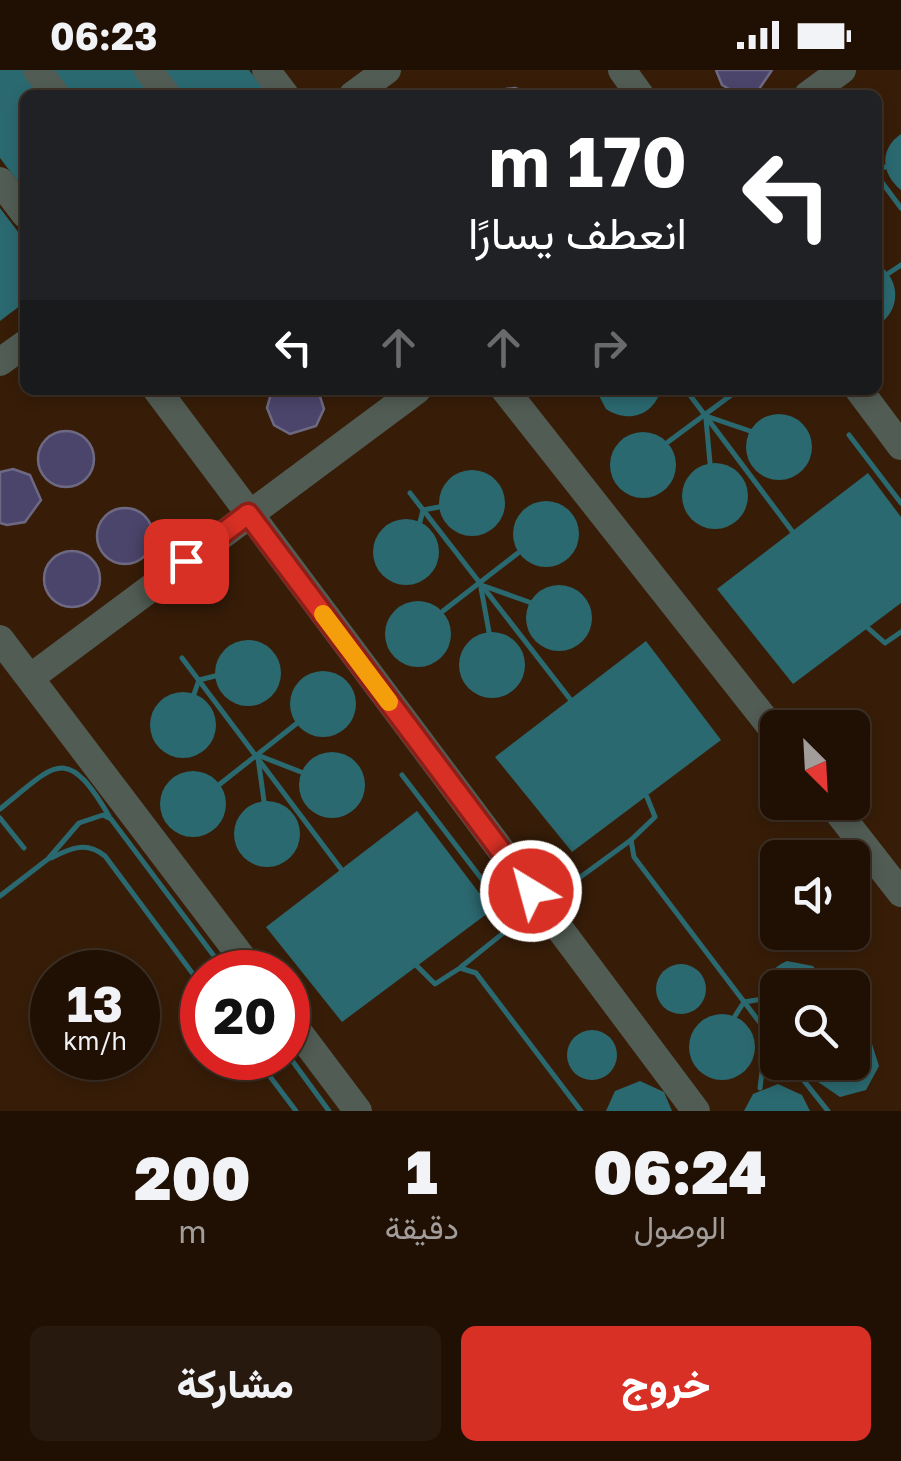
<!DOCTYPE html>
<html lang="ar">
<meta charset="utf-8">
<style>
body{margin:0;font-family:"Golos Text",Vazirmatn,sans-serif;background:#28190e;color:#f1f3f6;direction:rtl;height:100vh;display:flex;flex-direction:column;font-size:38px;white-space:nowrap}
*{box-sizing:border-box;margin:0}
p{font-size:32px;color:#a29d9a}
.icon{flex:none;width:55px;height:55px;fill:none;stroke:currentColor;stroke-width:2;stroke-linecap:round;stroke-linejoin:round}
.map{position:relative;height:1041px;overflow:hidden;direction:ltr}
.details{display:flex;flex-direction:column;background:#201004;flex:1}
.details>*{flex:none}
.banner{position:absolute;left:20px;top:20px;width:862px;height:305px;border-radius:15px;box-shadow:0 5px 15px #0003,0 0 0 2px #3d3026;direction:rtl;background:#202124;color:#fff;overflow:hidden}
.needle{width:65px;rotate:156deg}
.buttons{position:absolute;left:760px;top:640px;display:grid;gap:20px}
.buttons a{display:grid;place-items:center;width:110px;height:110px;border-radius:15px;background:#201004;box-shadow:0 5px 15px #0003,0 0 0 2px #3d3026;font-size:50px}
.speed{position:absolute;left:30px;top:880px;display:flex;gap:20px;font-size:50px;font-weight:700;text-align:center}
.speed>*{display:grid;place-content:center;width:130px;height:130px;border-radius:50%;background:#201004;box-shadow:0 5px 15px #0003,0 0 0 2px #3d3026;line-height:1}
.speed small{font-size:25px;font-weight:400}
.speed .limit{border:15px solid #d22;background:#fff;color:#111}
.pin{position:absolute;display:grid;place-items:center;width:85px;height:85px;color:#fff;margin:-42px;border-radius:20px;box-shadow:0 5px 15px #0006}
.me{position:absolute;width:110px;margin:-55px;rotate:323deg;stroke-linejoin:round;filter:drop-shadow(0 0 8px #0008)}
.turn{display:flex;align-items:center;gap:35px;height:210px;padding:0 30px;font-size:45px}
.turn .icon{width:130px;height:130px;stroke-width:2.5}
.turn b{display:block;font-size:70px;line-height:85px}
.lanes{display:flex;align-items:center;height:95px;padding:0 30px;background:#0003;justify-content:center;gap:50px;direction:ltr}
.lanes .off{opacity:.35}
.eta{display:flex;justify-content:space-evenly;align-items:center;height:170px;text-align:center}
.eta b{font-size:60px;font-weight:800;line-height:70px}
.button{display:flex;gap:20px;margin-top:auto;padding:20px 30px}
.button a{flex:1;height:115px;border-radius:15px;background:#d93025;color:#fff;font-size:40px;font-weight:800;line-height:115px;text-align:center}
.button a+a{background:#28190e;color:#f1f3f6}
.status{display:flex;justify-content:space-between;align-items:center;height:70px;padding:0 50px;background:#201004;direction:ltr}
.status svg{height:28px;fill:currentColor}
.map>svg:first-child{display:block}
.built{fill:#371d08;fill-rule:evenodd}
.water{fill:#2b6970}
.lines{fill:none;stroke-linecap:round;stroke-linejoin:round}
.stream{stroke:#2b6970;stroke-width:5}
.building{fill:#4c456b;stroke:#6d6983;stroke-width:2.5}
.minor{stroke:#515c54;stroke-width:28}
.route-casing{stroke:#8d1f18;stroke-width:25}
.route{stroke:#d93025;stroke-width:18}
.slow{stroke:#f59e0b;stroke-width:18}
</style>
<div class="status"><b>06:23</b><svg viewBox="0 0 49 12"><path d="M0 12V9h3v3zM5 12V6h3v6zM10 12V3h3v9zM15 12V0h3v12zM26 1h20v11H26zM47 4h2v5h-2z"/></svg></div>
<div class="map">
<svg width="901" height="1041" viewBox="0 0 901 1041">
<rect width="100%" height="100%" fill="#2a1606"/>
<path class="built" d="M0,0H901V1041H0ZM25,25H878V320H25ZM778,658H852V732H778ZM778,788H852V862H778ZM52,902H138V988H52ZM202,902H288V988H202ZM778,918H852V992H778Z"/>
<g class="water">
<path d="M0,0H23L43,25H25V121L0,88Z"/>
<path d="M46,0H136L155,25H65Z"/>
<path d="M162,0H249L268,25H181Z"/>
<path d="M901,64V120C881,104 879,79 901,64Z"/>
<path d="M0,138L25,171V232L0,251Z"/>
<path d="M878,194C901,210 901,240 878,255Z"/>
<path d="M596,320H661C653,345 629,354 606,339Z"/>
<circle cx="779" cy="377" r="33"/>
<circle cx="643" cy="395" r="33"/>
<circle cx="715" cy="426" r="33"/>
<circle cx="472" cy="433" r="33"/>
<path d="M868,403L901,447V533L793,614L717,519Z"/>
<circle cx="546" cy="464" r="33"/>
<circle cx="406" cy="482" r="33"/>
<circle cx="559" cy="548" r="33"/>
<circle cx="418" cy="564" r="33"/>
<circle cx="492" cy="595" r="33"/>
<circle cx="248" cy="603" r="33"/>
<path d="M646,571L721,670L572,782L495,687Z"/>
<circle cx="323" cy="634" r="33"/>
<circle cx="183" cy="655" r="33"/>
<circle cx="332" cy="715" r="33"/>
<circle cx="193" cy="734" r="33"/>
<circle cx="267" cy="764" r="33"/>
<path d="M417,741L492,840L342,952L266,857Z"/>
<path d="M787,891L813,896L828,917L778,918L777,952C754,933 759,903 787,891Z"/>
<circle cx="681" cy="919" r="25"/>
<circle cx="722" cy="977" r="33"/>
<circle cx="592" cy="985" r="25"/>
<path d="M853,961L871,971L879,996L866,1020L840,1027L818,1012L813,993L852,992Z"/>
<path d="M640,1011L664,1022L672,1041H606L615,1021Z"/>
<path d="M778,1014L802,1025L810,1041H744L753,1024Z"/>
</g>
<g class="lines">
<g class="stream">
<path d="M878,99L885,97"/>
<path d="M878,107L901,138"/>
<path d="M889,203L901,195"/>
<path d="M686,320L792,461"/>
<path d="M709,347L750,361"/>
<path d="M706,349L710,393"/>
<path d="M849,365L901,433"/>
<path d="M668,372L738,320"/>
<path d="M410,423L570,629"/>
<path d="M420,452L423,440L439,437"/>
<path d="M484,516L529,532"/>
<path d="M481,518L489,562"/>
<path d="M443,541L518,483"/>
<path d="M868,558L885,573L901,562"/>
<path d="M182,588L341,799"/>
<path d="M194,624L199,610L215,606"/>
<path d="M260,686L301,702"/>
<path d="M258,688L264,731"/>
<path d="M402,705L514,851L519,852L536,840"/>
<path d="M220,714L296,654"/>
<path d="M647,727L655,747L631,770L634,787L767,962L778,963"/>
<path d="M0,739C56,694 66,673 109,746"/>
<path d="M0,748L24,778"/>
<path d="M51,788C71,778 86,771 105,786L202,916"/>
<path d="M0,826L48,789L79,753L103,745L111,749L226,902"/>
<path d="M549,830L631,770"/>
<path d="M417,896L435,914L460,898L476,903L581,1041"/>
<path d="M461,897L517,852"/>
<path d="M735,946L744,932L763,929"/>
<path d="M288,985L329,1041"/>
<path d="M256,988L296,1041"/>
<path d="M789,992L828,1041"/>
<path d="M760,1018L767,962"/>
</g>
</g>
<g class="building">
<path d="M716,0H772L757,22L738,24L722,15Z"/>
<path d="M515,18L533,25H496L506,19Z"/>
<path d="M272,320H318L324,339L316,356L290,364L274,355L267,338Z"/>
<circle cx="66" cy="389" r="28"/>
<path d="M13,399L30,405L41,430L25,452L7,455L0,453V402Z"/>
<circle cx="125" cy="466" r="28"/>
<circle cx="72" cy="509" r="28"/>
</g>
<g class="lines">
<g class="minor">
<path d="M37,0L56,25"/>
<path d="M148,0L167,25"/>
<path d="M266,0L285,25"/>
<path d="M622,0L640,25"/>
<path d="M353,25L387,0"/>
<path d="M808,25L842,0"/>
<path d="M0,111L25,144"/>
<path d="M0,292L25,274"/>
<path d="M157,320L696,1041"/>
<path d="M505,320L778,666"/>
<path d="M859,320L901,376"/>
<path d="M0,569L253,902"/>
<path d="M30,608L417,320"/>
<path d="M830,732L901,823"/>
<path d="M288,948L358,1041"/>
</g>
</g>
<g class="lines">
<g class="route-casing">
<path id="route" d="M186,491L248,444L531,821"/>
</g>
<use href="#route" class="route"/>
<path class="slow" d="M323,544L389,632"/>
</g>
</svg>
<div class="buttons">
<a><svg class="needle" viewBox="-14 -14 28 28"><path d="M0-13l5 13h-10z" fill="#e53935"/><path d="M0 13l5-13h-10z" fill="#a29d9a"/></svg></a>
<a><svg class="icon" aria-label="sound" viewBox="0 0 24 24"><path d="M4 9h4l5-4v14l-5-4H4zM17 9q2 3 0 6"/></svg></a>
<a><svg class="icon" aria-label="search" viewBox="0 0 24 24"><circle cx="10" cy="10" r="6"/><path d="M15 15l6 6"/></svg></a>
</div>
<div class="speed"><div>13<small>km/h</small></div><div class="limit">20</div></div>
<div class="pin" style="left:186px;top:491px;background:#d93025"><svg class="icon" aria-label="arrive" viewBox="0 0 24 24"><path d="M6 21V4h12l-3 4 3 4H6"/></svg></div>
<svg class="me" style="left:531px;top:821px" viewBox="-20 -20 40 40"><circle r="17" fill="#d93025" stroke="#fff" stroke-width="3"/><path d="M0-11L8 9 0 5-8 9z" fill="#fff"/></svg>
<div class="banner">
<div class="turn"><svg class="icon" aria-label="left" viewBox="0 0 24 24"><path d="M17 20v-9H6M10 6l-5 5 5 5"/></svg><div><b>170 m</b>انعطف يسارًا</div></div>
<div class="lanes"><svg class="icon" aria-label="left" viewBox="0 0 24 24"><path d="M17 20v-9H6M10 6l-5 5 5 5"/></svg><svg class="icon off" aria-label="ahead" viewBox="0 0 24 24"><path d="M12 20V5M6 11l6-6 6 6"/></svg><svg class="icon off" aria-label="ahead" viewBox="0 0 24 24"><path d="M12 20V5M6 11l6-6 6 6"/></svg><svg class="icon off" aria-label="right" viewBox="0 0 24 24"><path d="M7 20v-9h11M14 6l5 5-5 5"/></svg></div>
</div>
</div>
<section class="details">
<div class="eta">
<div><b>06:24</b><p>الوصول</p></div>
<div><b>1</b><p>دقيقة</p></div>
<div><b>200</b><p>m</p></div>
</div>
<div class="button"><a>خروج</a><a>مشاركة</a></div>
</section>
